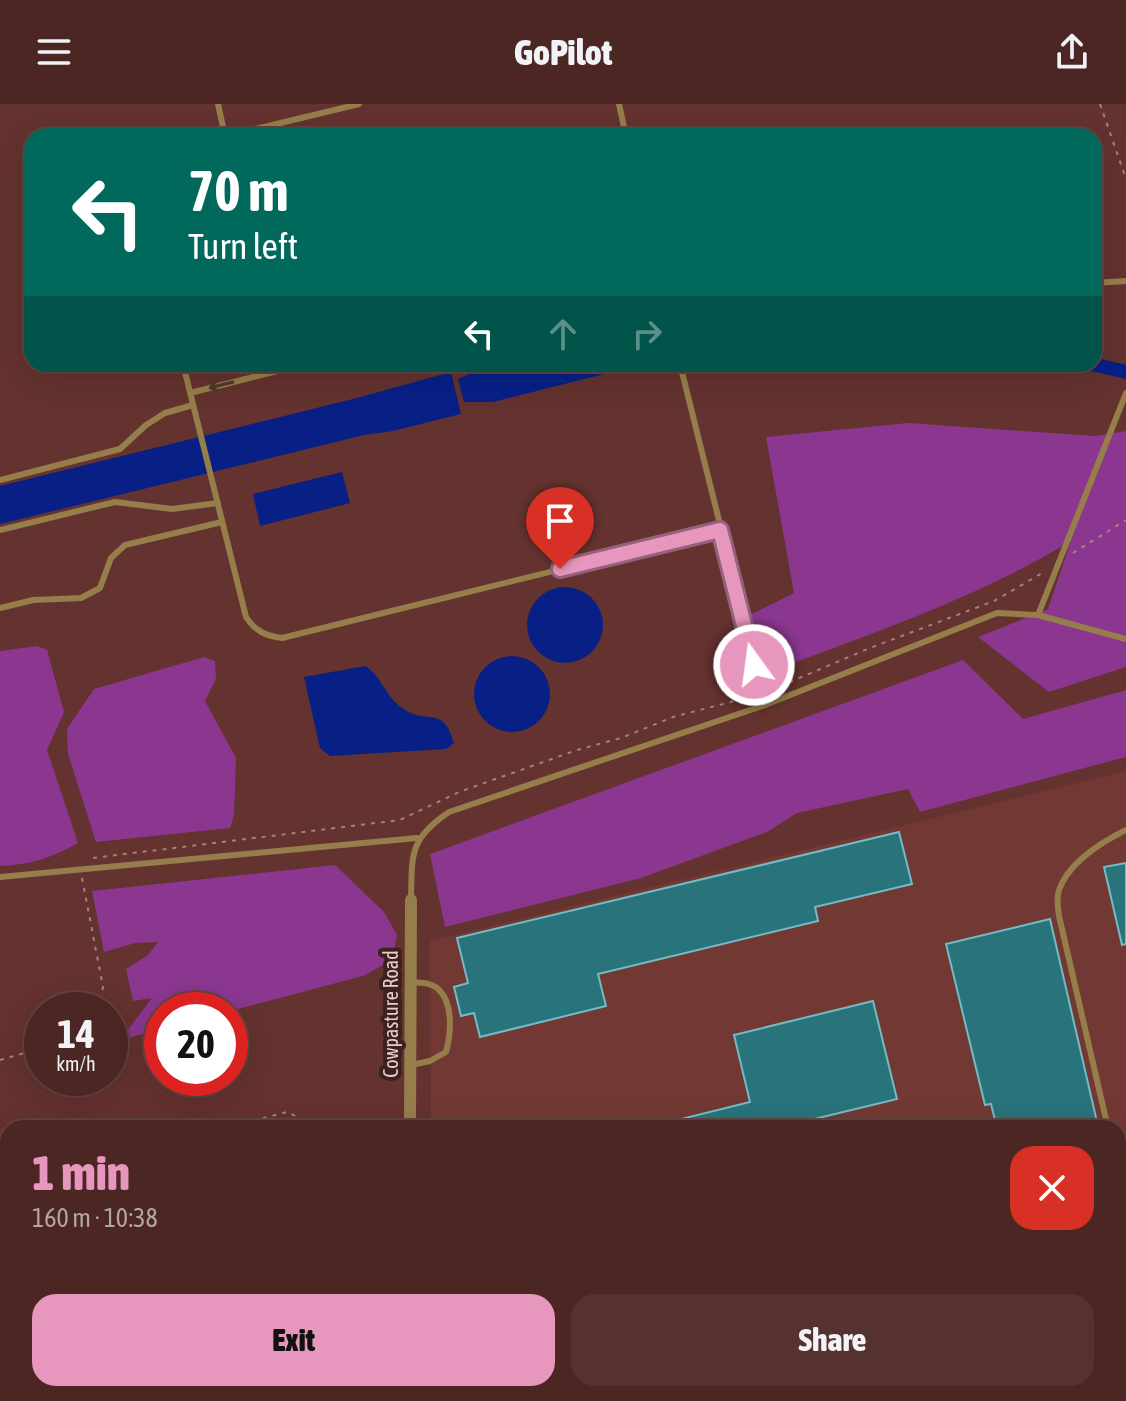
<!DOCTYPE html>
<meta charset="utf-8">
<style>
body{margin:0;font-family:"Asap Condensed",sans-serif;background:#553230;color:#f1f3f6;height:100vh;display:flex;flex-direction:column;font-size:30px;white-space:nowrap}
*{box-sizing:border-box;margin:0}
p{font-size:26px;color:#b2a5a6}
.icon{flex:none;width:44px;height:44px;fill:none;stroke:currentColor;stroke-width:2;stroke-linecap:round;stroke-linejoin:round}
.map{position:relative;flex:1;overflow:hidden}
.sheet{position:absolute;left:0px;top:1016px;width:1126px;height:282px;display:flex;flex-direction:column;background:#4b2623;border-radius:24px 24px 0 0;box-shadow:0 8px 32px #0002,0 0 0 2px #624341}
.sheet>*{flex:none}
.hud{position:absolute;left:24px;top:24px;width:1078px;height:244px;border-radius:24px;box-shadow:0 8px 32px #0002,0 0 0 2px #624341;background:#00695c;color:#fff;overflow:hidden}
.speed{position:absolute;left:24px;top:888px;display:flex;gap:16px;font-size:40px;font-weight:700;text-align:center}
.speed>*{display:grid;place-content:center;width:104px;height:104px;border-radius:50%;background:#4b2623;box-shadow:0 8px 32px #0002,0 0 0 2px #624341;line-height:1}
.speed small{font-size:20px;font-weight:400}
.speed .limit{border:12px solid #d22;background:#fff;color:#111}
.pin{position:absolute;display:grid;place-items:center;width:68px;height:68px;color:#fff;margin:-82px -34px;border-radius:50% 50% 50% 0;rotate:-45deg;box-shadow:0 0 8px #0007}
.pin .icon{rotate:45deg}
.me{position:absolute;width:88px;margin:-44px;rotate:346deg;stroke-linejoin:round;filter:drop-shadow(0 0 6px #0008)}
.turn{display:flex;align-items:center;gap:28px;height:168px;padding:0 32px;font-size:36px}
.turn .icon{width:104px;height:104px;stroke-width:2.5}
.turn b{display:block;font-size:56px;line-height:68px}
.lanes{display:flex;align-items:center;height:76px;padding:0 32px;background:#0003;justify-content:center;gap:40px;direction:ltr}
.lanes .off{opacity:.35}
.round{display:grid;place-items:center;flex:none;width:84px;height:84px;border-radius:24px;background:#553230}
.headline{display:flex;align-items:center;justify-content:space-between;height:136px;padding:0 32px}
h1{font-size:48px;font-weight:800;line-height:60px;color:#e797bd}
.button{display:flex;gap:16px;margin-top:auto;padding:16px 32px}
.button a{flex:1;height:92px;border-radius:24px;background:#e797bd;color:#111;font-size:32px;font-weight:800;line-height:92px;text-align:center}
.button a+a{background:#553230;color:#f1f3f6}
header{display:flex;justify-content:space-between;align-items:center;height:104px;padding:0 32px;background:#4b2623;font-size:36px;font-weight:800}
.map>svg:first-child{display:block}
.built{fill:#723834}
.green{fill:#8b3790}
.water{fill:#082086}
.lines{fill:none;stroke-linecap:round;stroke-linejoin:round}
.canal{stroke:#082086;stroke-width:14}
.building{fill:#29737b;stroke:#74bbc4;stroke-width:2}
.path{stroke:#a87f7c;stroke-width:2;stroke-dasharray:4 6;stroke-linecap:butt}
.service{stroke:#967e4a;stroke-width:6}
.minor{stroke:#967e4a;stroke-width:12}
.oneway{stroke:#50392a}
.route-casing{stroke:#96627b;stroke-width:20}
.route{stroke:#e797bd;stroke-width:14}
.labels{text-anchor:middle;stroke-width:8;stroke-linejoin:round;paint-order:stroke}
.street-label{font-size:20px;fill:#ecccc8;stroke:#392220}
</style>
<header><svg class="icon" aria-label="menu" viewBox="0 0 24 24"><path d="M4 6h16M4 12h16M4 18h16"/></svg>GoPilot<svg class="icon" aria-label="share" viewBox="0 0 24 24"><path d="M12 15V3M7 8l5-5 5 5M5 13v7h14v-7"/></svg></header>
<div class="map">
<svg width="1126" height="1297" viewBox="0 0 1126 1297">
<rect width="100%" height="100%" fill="#64322f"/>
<path class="built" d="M1126,667V1297H432V1290H1118V1024H431L430,837Z"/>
<g class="green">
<path d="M908,319L1095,332L1126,327V563L1049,588L978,533L1048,505L1071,437C977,494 872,529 770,568L748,512L794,489L766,333Z"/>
<path d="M37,542L47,546L64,608L47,646L78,739C52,754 29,761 0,762V547Z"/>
<path d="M204,553L215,557L216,575L205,597L236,654L234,711L230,724L96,738L68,650L67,625L94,585Z"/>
<path d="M963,556L1023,615L1126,586V653L920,708L908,685L797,709L767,728L641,774L445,823L430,750Z"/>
<path d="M335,761L384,808L397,831L392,856L363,872L230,907L162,906V925L120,936L152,894L133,897L126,865L148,851L158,838L135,839L104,848L92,787Z"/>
</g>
<g class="water">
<path d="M491,260H644L493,298H464L458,275Z"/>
<path d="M451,268L461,310L393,327L364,331L0,420V382L353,295Z"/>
<path d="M342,368L350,399L260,422L253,390Z"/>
<circle cx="565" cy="521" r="38"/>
<circle cx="512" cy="590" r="38"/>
<path d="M365,562C381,571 385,592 402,604C428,622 443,600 454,639L446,645L330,652L320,644L304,573Z"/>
</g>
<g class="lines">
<path class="canal" d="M1092,260L1126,268"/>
</g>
<g class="building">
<path d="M899,728L912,780L815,803L818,817L598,870L606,902L480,933L474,909L461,912L454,883L468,879L457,834Z"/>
<path d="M1126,759V840L1122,841L1104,763Z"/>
<path d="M1050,815L1097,1018H1100L1102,1024H997L991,1000L985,1001L946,840Z"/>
<path d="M873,897L897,995L777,1024H661V1020L750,998L734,931Z"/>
</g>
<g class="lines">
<g class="path">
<path d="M1100,0L1126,75"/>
<path d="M1073,449L1126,416"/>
<path d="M771,586L870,544L994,497L1044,468"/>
<path d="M93,754L400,716L459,688L577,646L621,634L673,613L754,592"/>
<path d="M82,774L103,883L98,906"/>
<path d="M0,956L42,944"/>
<path d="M224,1024L287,1008L320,1024"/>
<path d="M0,1087L8,1083"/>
</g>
<g class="service">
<path d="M218,0L225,32"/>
<path d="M619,0L626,32"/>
<path d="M227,32L359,0"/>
<path d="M1094,179L1126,177"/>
<path d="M183,260L246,513C255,527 266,532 282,534L720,426"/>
<path d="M680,260L765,601"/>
<path d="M190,289L305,260"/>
<path d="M0,376L120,345L146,321L165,309L193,301"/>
<path d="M0,426L115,398L172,405L218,399"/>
<path d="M0,504L33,496L81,494L100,484L111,454L125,441L222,418"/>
<path d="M1038,511L1126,289"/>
<path d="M0,773L417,734"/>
<path d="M411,796C412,750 409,735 449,708L765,601L997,509L1038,511L1126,535"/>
<path d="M411,878C419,879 430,878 437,884C454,898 451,929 446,948L430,957L411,961"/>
<path d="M1108,1024L1059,812C1058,803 1056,794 1059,786C1069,758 1102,738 1126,726"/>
<path d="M1118,1065L1126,1100"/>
</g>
<g class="minor">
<path d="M410,1024L411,796"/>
<path d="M1118,1150L1126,1148"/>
<path d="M0,1245L8,1258"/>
<path d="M27,1290L32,1297"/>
<path d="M413,1290V1297"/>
<path d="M494,1297L524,1290"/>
</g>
</g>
<defs><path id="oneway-shaft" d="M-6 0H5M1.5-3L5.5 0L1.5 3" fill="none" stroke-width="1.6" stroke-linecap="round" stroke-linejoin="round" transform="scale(2)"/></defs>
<use class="oneway" href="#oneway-shaft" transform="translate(221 281) rotate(166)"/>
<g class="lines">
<g class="route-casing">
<path id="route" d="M560,465L720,426L754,561"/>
</g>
<use href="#route" class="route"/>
</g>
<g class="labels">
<g class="street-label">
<text transform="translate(391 910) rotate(-90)" y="7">Cowpasture Road</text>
</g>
</g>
</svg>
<div class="speed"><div>14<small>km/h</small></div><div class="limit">20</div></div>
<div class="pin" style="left:560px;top:465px;background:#d93025"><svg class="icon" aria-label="arrive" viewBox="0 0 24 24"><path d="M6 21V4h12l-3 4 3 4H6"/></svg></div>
<svg class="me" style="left:754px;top:561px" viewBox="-20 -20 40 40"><circle r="17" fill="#e797bd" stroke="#fff" stroke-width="3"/><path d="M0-11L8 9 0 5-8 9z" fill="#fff"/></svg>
<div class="hud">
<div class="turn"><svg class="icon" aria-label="left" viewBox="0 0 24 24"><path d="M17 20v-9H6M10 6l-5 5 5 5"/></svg><div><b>70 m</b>Turn left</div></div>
<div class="lanes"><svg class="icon" aria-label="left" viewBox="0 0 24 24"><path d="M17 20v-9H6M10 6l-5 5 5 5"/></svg><svg class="icon off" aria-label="ahead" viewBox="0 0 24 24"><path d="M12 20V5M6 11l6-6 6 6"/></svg><svg class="icon off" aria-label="right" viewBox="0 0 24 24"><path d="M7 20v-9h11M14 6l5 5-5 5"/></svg></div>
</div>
<section class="sheet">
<div class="headline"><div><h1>1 min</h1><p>160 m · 10:38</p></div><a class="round" style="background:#d93025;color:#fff"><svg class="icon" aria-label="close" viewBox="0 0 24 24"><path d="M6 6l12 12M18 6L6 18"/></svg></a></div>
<div class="button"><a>Exit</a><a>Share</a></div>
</section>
</div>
